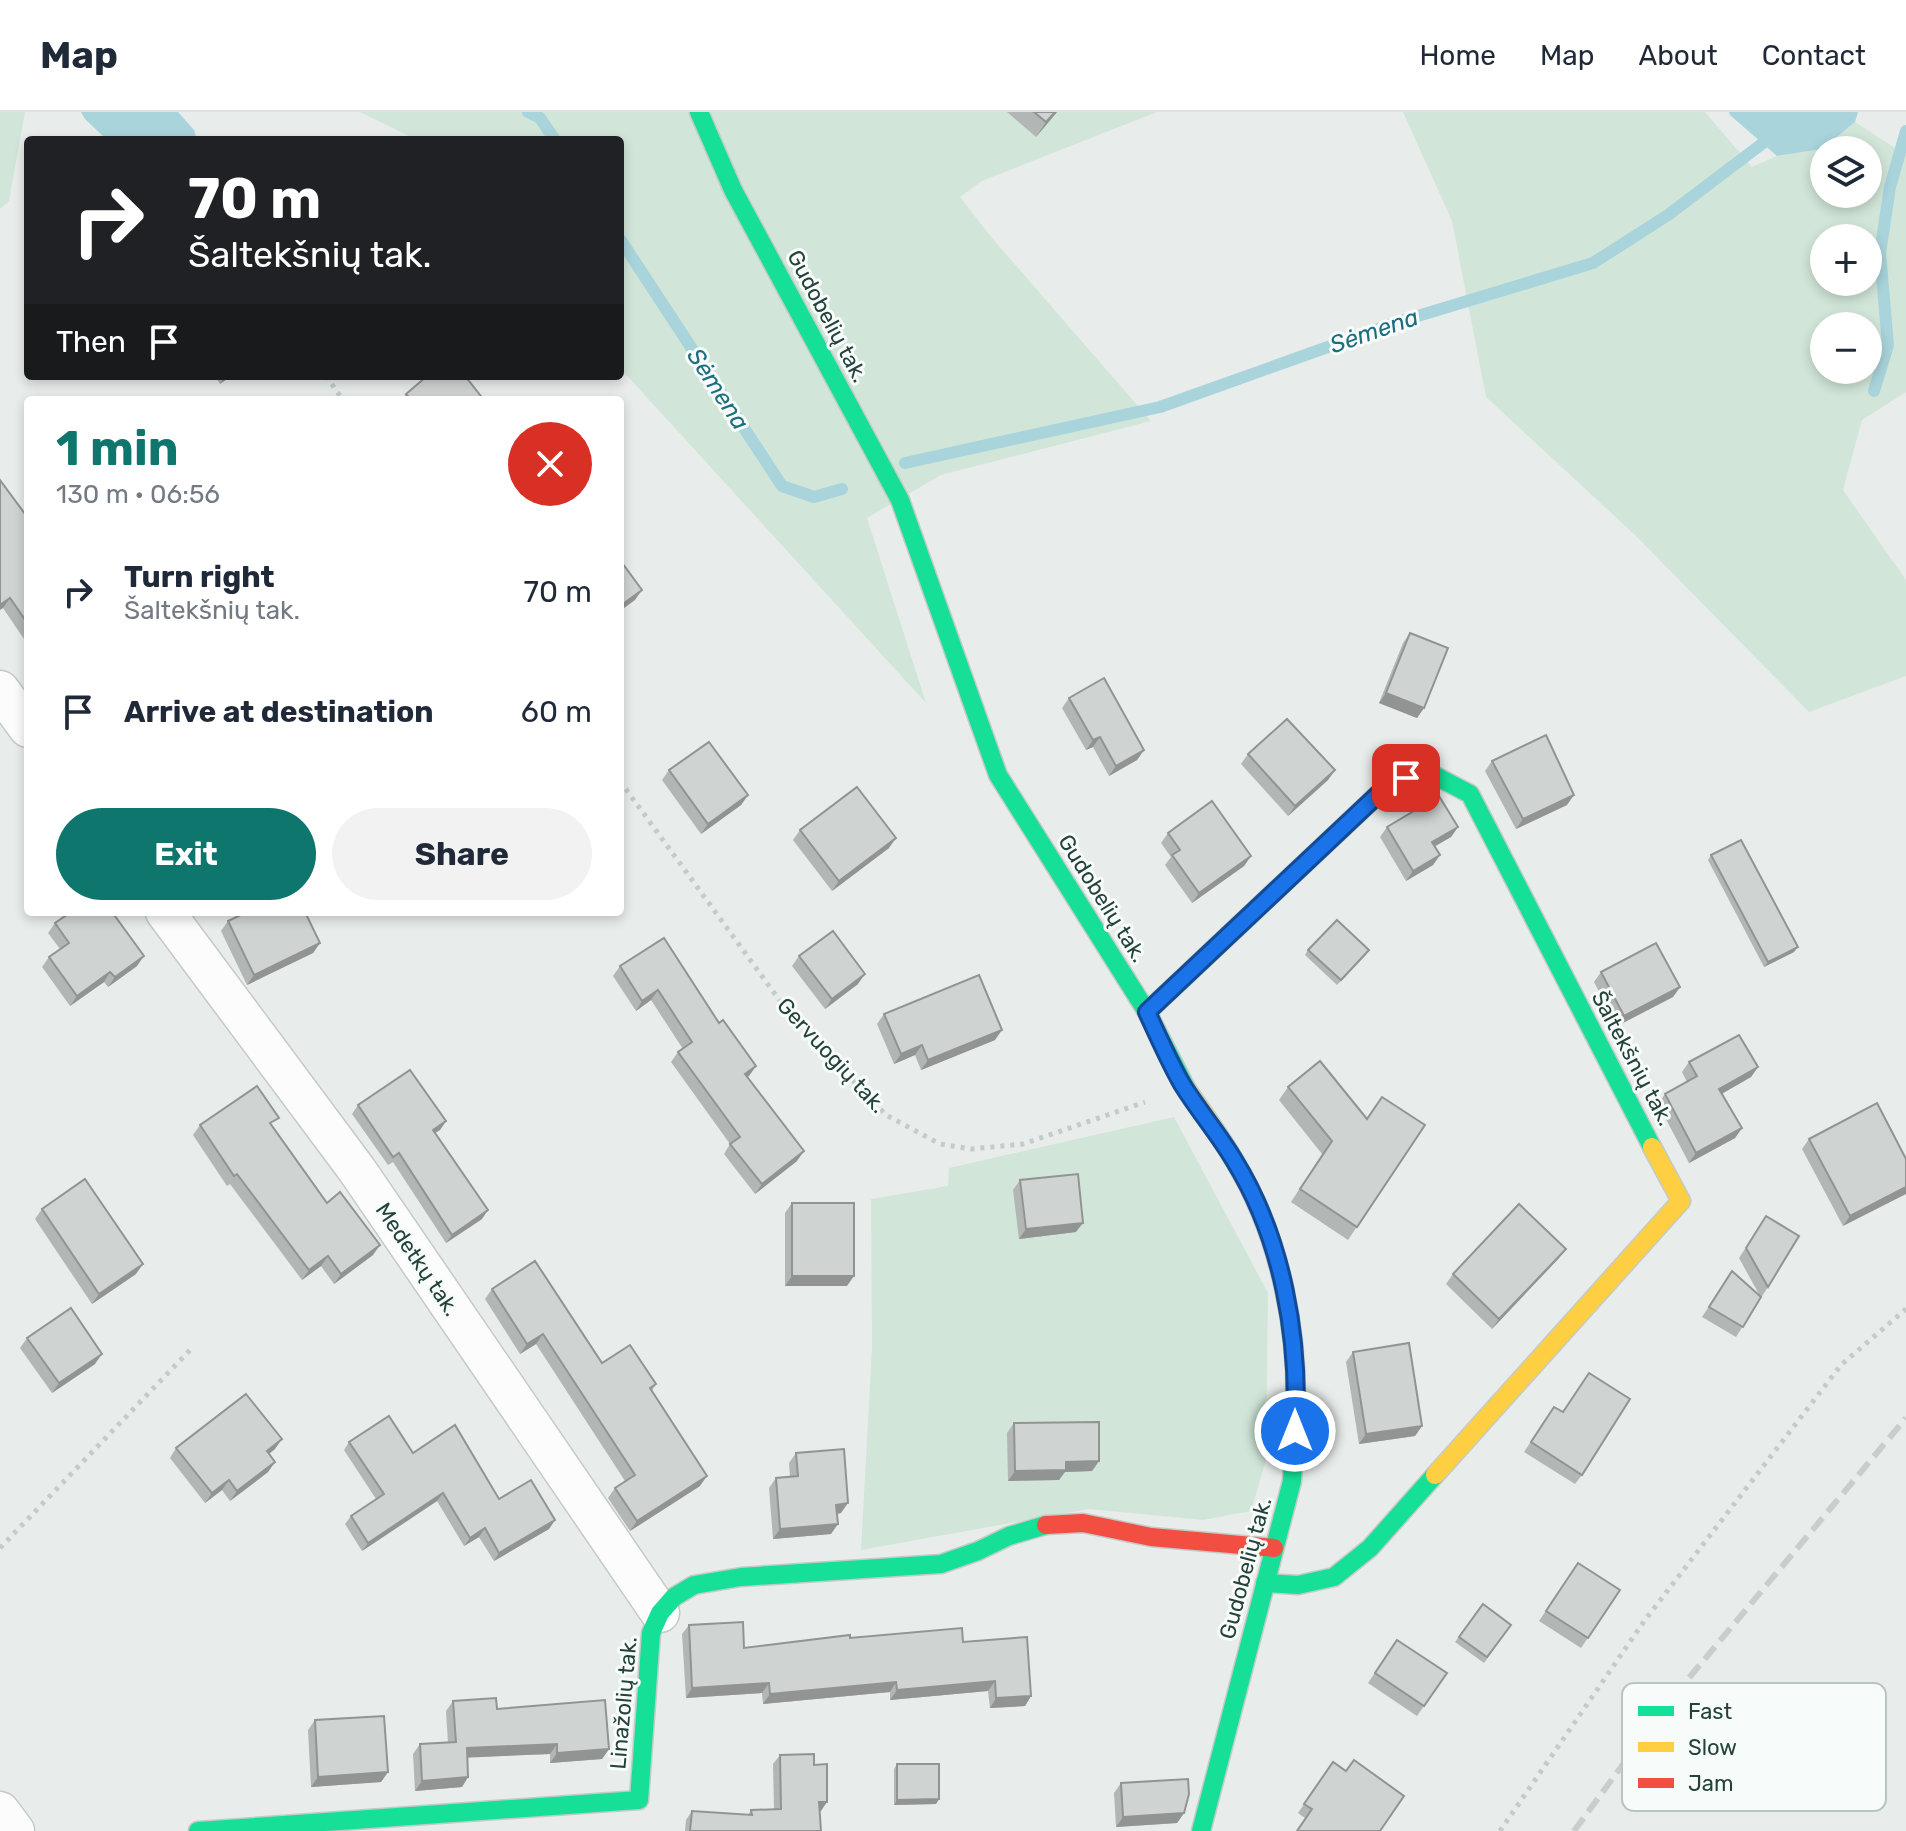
<!DOCTYPE html>
<meta charset="utf-8">
<style>
body{margin:0;font-family:Rubik,sans-serif;background:#f2f2f3;color:#1f2937;height:100vh;display:flex;flex-direction:column;font-size:30px;white-space:nowrap}
*{box-sizing:border-box;margin:0}
p{font-size:26px;color:#747a83}
.icon{flex:none;width:44px;height:44px;fill:none;stroke:currentColor;stroke-width:2;stroke-linecap:round;stroke-linejoin:round}
.map{position:relative;flex:1;overflow:hidden}
.details{position:absolute;left:24px;top:284px;width:600px;height:520px;display:flex;flex-direction:column;background:#fff;border-radius:8px;box-shadow:0 4px 12px #0003}
.details>*{flex:none}
.guide{position:absolute;left:24px;top:24px;width:600px;height:244px;border-radius:8px;box-shadow:0 4px 12px #0003;background:#202124;color:#fff;overflow:hidden}
.tools{position:absolute;left:1810px;top:24px;display:grid;gap:16px}
.tools a{display:grid;place-items:center;width:72px;height:72px;border-radius:50%;background:#fff;box-shadow:0 4px 12px #0003;font-size:40px}
.pin{position:absolute;display:grid;place-items:center;width:68px;height:68px;color:#fff;margin:-34px;border-radius:16px;box-shadow:0 4px 12px #0006}
.me{position:absolute;width:88px;margin:-44px;rotate:0deg;stroke-linejoin:round;filter:drop-shadow(0 0 6px #0008)}
.turn{display:flex;align-items:center;gap:28px;height:168px;padding:0 32px;font-size:36px}
.turn .icon{width:104px;height:104px;stroke-width:2.5}
.turn b{display:block;font-size:56px;line-height:68px}
.then{display:flex;align-items:center;height:76px;padding:0 32px;background:#0003;gap:16px;font-size:30px}
.round{display:grid;place-items:center;flex:none;width:84px;height:84px;border-radius:42px;background:#f2f2f3}
.head{display:flex;align-items:center;justify-content:space-between;height:136px;padding:0 32px}
h1{font-size:48px;font-weight:700;line-height:60px;color:#0f766e}
.action{display:flex;gap:16px;margin-top:auto;padding:16px 32px}
.action a{flex:1;height:92px;border-radius:48px;background:#0f766e;color:#fff;font-size:32px;font-weight:700;line-height:92px;text-align:center}
.action a+a{background:#f2f2f3;color:#1f2937}
ul{padding:0;list-style:none}
li{display:flex;align-items:center;gap:24px;height:120px;padding:0 32px}
li div{flex:1}
li b{display:block;font-size:30px}
li em{font-style:normal}
header{display:flex;align-items:center;gap:48px;box-sizing:border-box;height:112px;padding:0 40px;background:#fff;border-bottom:2px solid #e0e1e3}
header strong{font-size:38px}
nav{display:flex;gap:44px;margin-inline-start:auto;font-size:28px}
.map>svg:first-child{display:block}
.green{fill:#d1e6d8;fill-rule:evenodd}
.water{fill:#a9d4db}
.lines{fill:none;stroke-linecap:round;stroke-linejoin:round}
.stream{stroke:#a9d4db;stroke-width:12}
.street-casing{stroke:#c5cac8;stroke-width:41}
.fast-casing{stroke:#c3cbc8;stroke-width:21}
.slow-casing{stroke:#c3cbc8;stroke-width:21}
.jam-casing{stroke:#c3cbc8;stroke-width:21}
.path{stroke:#c3ccca;stroke-width:5;stroke-dasharray:4 6;stroke-linecap:butt}
.street{stroke:#fcfcfc;stroke-width:38}
.fast{stroke:#16e098;stroke-width:18}
.slow{stroke:#ffcf43;stroke-width:18}
.jam{stroke:#f24e42;stroke-width:18}
.rail{stroke:#c9cdcc;stroke-width:6;stroke-dasharray:16 8;stroke-linecap:butt}
.wall{fill:#b2b6b5}
.shaded-wall{fill:#919493}
.building{fill:#cfd4d2;stroke:#919493;stroke-width:2}
.route-casing{stroke:#114b97;stroke-width:20}
.route{stroke:#1a73e8;stroke-width:14}
.labels{text-anchor:middle;stroke-width:6;stroke-linejoin:round;paint-order:stroke}
.street-label{font-size:22px;fill:#24423a;stroke:#f7fbf9}
.water-label{font-size:24px;font-style:italic;fill:#1c6f80;stroke:#f7fbf9}
.key{fill:#f7fbf9;stroke:#b8c4c0;stroke-width:2}
.key-label{font-size:22px;fill:#24423a}
</style>
<header>
<strong>Map</strong>
<nav><a>Home</a><a>Map</a><a>About</a><a>Contact</a></nav>
</header>
<div class="map">
<svg width="1906" height="1719" viewBox="0 0 1906 1719">
<rect width="100%" height="100%" fill="#e8edeb"/>
<g class="green">
<path d="M0,0H25L9,89L0,97Z"/>
<path d="M360,0H1157L982,69L960,85L992,126L1151,309L941,363L867,406L926,591L620,256V28H412L407,23Z"/>
<path d="M1403,0H1705L1752,55L1777,44L1822,37L1855,10L1906,43V280L1862,308L1843,378L1906,468V564L1809,600L1635,423L1486,285L1452,109ZM1824,38H1868V82H1824ZM1824,126H1868V170H1824ZM1824,214H1868V258H1824Z"/>
<path d="M1174,1005L1268,1181L1266,1348L1251,1399L1203,1408L1089,1397L861,1438L872,1235L871,1087L948,1074L949,1056Z"/>
</g>
<g class="water">
<path d="M81,0H178L194,18L197,28H107L85,7Z"/>
<path d="M1729,0H1858L1855,10L1822,37L1777,44L1730,3Z"/>
</g>
<g class="lines">
<g class="stream">
<path d="M528,0L540,6L555,28"/>
<path d="M620,127L782,374L814,385L842,377"/>
<path d="M1874,279L1888,233L1880,141L1890,75L1906,19"/>
<path d="M905,351L1160,295L1398,210L1593,151L1668,103L1775,22"/>
</g>
<g class="street-casing">
<g id="street">
<path d="M0,578L28,616"/>
<path d="M165,800L357,1058L660,1501"/>
<path d="M0,1699L15,1719"/>
</g>
</g>
<g class="fast-casing">
<g id="fast">
<path d="M699,0L733,78L900,388L998,663L1147,900L1186,976"/>
<path d="M1147,900L1387,674L1426,659L1470,682L1652,1035"/>
<path d="M1265,1471L1298,1473L1334,1465L1370,1436L1435,1363"/>
<path d="M198,1719L639,1688L651,1521L660,1501L674,1485L694,1473L741,1465L941,1452L978,1439L1009,1424L1046,1413"/>
<path d="M1201,1719L1292,1369L1295,1310"/>
</g>
</g>
<g class="slow-casing">
<g id="slow">
<path d="M1186,976C1202,1000 1220,1023 1234,1048C1280,1123 1300,1222 1295,1310"/>
<path d="M1435,1363L1681,1089L1652,1035"/>
</g>
</g>
<g class="jam-casing">
<path id="jam" d="M1046,1413L1083,1411L1151,1425L1274,1436"/>
</g>
<g class="path">
<path d="M326,264L343,288"/>
<path d="M620,669L791,904L886,1003L940,1032L971,1037L1023,1032L1145,990"/>
<path d="M0,1436L192,1236"/>
<path d="M1500,1719L1645,1508L1841,1253L1906,1197"/>
</g>
<use href="#street" class="street"/>
<use href="#fast" class="fast"/>
<use href="#slow" class="slow"/>
<use href="#jam" class="jam"/>
<path class="rail" d="M1574,1719L1668,1591L1906,1306"/>
</g>
<g class="wall">
<path d="M1007,0H1057L1036,25Z"/>
<path d="M215,264H231L220,272Z"/>
<path d="M406,282L484,288H401Z"/>
<path d="M28,406V533L3,496Z"/>
<path d="M1410,521L1424,596L1417,606L1379,591L1403,531Z"/>
<path d="M1069,586L1144,638L1137,648L1109,664L1093,635L1086,638L1062,596Z"/>
<path d="M1248,642L1335,658L1328,668L1288,704L1241,652Z"/>
<path d="M1492,649L1567,693L1516,717L1485,659Z"/>
<path d="M669,658L748,683L741,693L701,722L662,668Z"/>
<path d="M1387,715H1458L1451,725L1435,734L1440,743L1433,753L1406,769L1380,725Z"/>
<path d="M800,718L889,736L832,779L793,728Z"/>
<path d="M1168,721L1251,744L1244,754L1192,791L1165,753L1171,745L1161,731Z"/>
<path d="M1711,743L1794,840L1764,855L1708,748Z"/>
<path d="M228,809L320,831L313,841L247,873L221,819Z"/>
<path d="M55,811L137,854L108,875L104,870L70,894L42,855L49,845L60,837L48,821Z"/>
<path d="M1308,838L1366,843L1337,873L1305,843Z"/>
<path d="M799,844L858,872L825,897L792,854Z"/>
<path d="M620,854L719,911L756,954L747,966L797,1049L755,1082L724,1042L730,1032L671,950L678,940L683,937L651,888L636,899L613,864Z"/>
<path d="M1601,860L1680,875L1673,885L1617,914L1594,870Z"/>
<path d="M884,902L995,928L921,958L915,943L894,952L877,912Z"/>
<path d="M1689,950L1758,955L1751,965L1722,982L1742,1016L1735,1026L1689,1051L1658,992L1665,982L1687,970L1682,960Z"/>
<path d="M1288,975L1367,1007L1425,1013L1348,1128L1291,1090L1322,1042L1279,988Z"/>
<path d="M358,993L446,1009L440,1018L435,1021L482,1107L446,1131L393,1050L388,1053L352,1002Z"/>
<path d="M200,1013L273,1015L327,1091L373,1143L334,1172L321,1154L302,1168L230,1072L227,1074L193,1023Z"/>
<path d="M1809,1027L1906,1047L1843,1114L1802,1037Z"/>
<path d="M1020,1068L1076,1120L1019,1127L1013,1078Z"/>
<path d="M792,1091L847,1174H785V1101Z"/>
<path d="M42,1097L136,1162L92,1192L35,1107Z"/>
<path d="M1766,1104L1768,1175L1736,1225L1702,1205L1732,1159L1760,1184L1739,1146Z"/>
<path d="M1559,1146L1492,1217L1446,1172L1453,1162Z"/>
<path d="M492,1177L602,1251L656,1272L652,1279L700,1374L630,1419L608,1386L615,1376L625,1369L536,1232L520,1242L485,1187Z"/>
<path d="M27,1226L95,1252L52,1281L20,1236Z"/>
<path d="M1353,1240L1422,1314L1415,1324L1359,1332L1346,1250Z"/>
<path d="M1554,1295L1582,1363L1575,1372L1524,1340Z"/>
<path d="M1014,1311L1099,1349L1092,1359L1065,1360L1059,1368L1008,1369L1007,1321Z"/>
<path d="M349,1330L413,1341L499,1387L555,1408L549,1417L494,1449L479,1425L464,1434L437,1389L362,1439L345,1412L351,1404L376,1387L344,1338Z"/>
<path d="M176,1336L275,1337L269,1342L275,1350L268,1360L230,1389L222,1378L205,1391L170,1346Z"/>
<path d="M796,1341L841,1401L837,1402L831,1422L773,1427L769,1376L776,1366L790,1365L789,1351Z"/>
<path d="M1578,1451L1620,1478L1581,1536L1539,1509Z"/>
<path d="M1483,1492L1511,1513L1484,1551L1455,1530Z"/>
<path d="M689,1513L744,1536L850,1526L963,1530L1031,1584L1025,1594L990,1596L988,1579L890,1588V1580L763,1592L762,1581L686,1586L682,1522Z"/>
<path d="M1397,1528L1447,1561L1417,1604L1368,1571Z"/>
<path d="M453,1589L497,1597L609,1637L602,1647L550,1651V1642L467,1645L468,1665L462,1675L415,1679L413,1642L420,1632L448,1631L446,1599Z"/>
<path d="M315,1608L388,1660L381,1670L311,1675L308,1618Z"/>
<path d="M780,1643L814,1653L821,1699H819L821,1719H685L686,1708L692,1699L748,1703L751,1698L774,1697L773,1652Z"/>
<path d="M1333,1650L1380,1719L1305,1706L1298,1701Z"/>
<path d="M897,1652L939,1687L936,1692L894,1693V1657Z"/>
<path d="M1121,1671L1184,1701L1177,1711L1116,1715L1114,1681Z"/>
</g>
<g class="shaded-wall">
<path d="M1055,0H1057L1036,25L1046,10Z"/>
<path d="M226,264H231L220,272Z"/>
<path d="M642,478L635,488L620,499V494Z"/>
<path d="M10,486L3,496L0,498V493Z"/>
<path d="M1386,581L1424,596L1417,606L1379,591Z"/>
<path d="M1100,625L1093,635L1086,638L1093,628Z"/>
<path d="M1144,638L1137,648L1109,664L1116,654Z"/>
<path d="M1335,658L1328,668L1288,704L1295,694Z"/>
<path d="M748,683L741,693L701,722L708,712Z"/>
<path d="M1574,683L1567,693L1516,717L1523,707Z"/>
<path d="M1458,715L1451,725L1425,740L1432,730Z"/>
<path d="M896,726L889,736L832,779L839,769Z"/>
<path d="M1440,743L1433,753L1406,769L1413,759Z"/>
<path d="M1251,744L1244,754L1192,791L1199,781Z"/>
<path d="M320,831L313,841L247,873L254,863Z"/>
<path d="M1798,835L1794,840L1764,855L1768,850Z"/>
<path d="M144,844L137,854L108,875L115,865Z"/>
<path d="M110,860L104,870L70,894L77,884Z"/>
<path d="M865,862L858,872L825,897L832,887Z"/>
<path d="M1680,875L1673,885L1617,914L1624,904Z"/>
<path d="M658,878L651,888L636,899L642,889Z"/>
<path d="M1002,918L995,928L921,958L928,948Z"/>
<path d="M922,933L915,943L894,952L901,942Z"/>
<path d="M756,954L749,964L738,972L745,962Z"/>
<path d="M1758,955L1751,965L1712,987L1719,977Z"/>
<path d="M446,1009L440,1018L427,1026L433,1018Z"/>
<path d="M1742,1016L1735,1026L1689,1051L1696,1041Z"/>
<path d="M804,1039L797,1049L755,1082L762,1072Z"/>
<path d="M1906,1075V1082L1843,1114L1850,1104Z"/>
<path d="M488,1098L482,1107L446,1131L452,1123Z"/>
<path d="M1083,1111L1076,1120L1019,1127L1026,1117Z"/>
<path d="M380,1133L373,1143L334,1172L341,1162Z"/>
<path d="M1566,1137L1559,1146L1492,1217L1499,1207Z"/>
<path d="M328,1144L321,1154L302,1168L309,1158Z"/>
<path d="M143,1152L136,1162L92,1192L99,1182Z"/>
<path d="M792,1164H854L847,1174H785Z"/>
<path d="M543,1222L536,1232L520,1242L527,1232Z"/>
<path d="M102,1242L95,1252L52,1281L59,1271Z"/>
<path d="M1422,1314L1415,1324L1359,1332L1366,1322Z"/>
<path d="M282,1327L275,1337L260,1349L267,1339Z"/>
<path d="M1099,1349L1092,1359L1065,1360L1059,1368L1008,1369L1015,1359L1066,1350Z"/>
<path d="M275,1350L268,1360L230,1389L237,1379Z"/>
<path d="M707,1364L700,1374L630,1419L637,1409Z"/>
<path d="M229,1368L222,1378L205,1391L212,1381Z"/>
<path d="M443,1381L437,1389L362,1439L368,1431Z"/>
<path d="M848,1391L841,1401L829,1403L836,1393Z"/>
<path d="M555,1408L549,1417L494,1449L499,1441Z"/>
<path d="M838,1412L831,1422L773,1427L780,1417Z"/>
<path d="M485,1416L479,1425L464,1434L470,1426Z"/>
<path d="M995,1569L988,1579L890,1588L897,1578Z"/>
<path d="M896,1570L890,1580L763,1592L770,1582Z"/>
<path d="M769,1571L762,1581L686,1586L692,1576Z"/>
<path d="M1031,1584L1025,1594L990,1596L996,1586Z"/>
<path d="M557,1632L550,1642L460,1646L467,1636Z"/>
<path d="M609,1637L602,1647L550,1651L557,1641Z"/>
<path d="M388,1660L381,1670L311,1675L318,1665Z"/>
<path d="M468,1665L462,1675L415,1679L422,1669Z"/>
<path d="M939,1687L936,1692L894,1693L897,1688Z"/>
<path d="M819,1690H827L821,1699H812Z"/>
<path d="M1184,1701L1177,1711L1116,1715L1123,1705Z"/>
</g>
<g class="building">
<path d="M1034,0H1055L1046,10Z"/>
<path d="M427,264H465L484,288H411L406,282Z"/>
<path d="M0,368L28,406V512L10,486L0,493Z"/>
<path d="M620,448L642,478L620,494Z"/>
<path d="M1410,521L1448,536L1424,596L1386,581Z"/>
<path d="M1104,566L1144,638L1116,654L1100,625L1093,628L1069,586Z"/>
<path d="M1287,607L1335,658L1295,694L1248,642Z"/>
<path d="M1546,623L1574,683L1523,707L1492,649Z"/>
<path d="M709,630L748,683L708,712L669,658Z"/>
<path d="M857,675L896,726L839,769L800,718Z"/>
<path d="M1439,684L1458,715L1432,730L1440,743L1413,759L1387,715Z"/>
<path d="M1212,689L1251,744L1199,781L1172,743L1180,738L1168,721Z"/>
<path d="M1741,728L1798,835L1768,850L1711,743Z"/>
<path d="M71,800H112L144,844L115,865L110,860L77,884L49,845L69,831L55,811Z"/>
<path d="M247,800H305L320,831L254,863L228,809Z"/>
<path d="M1337,808L1369,838L1341,868L1308,838Z"/>
<path d="M833,819L865,862L832,887L799,844Z"/>
<path d="M664,826L719,911L723,908L756,954L745,962L804,1039L762,1072L730,1032L740,1025L678,940L692,930L658,878L642,889L620,854Z"/>
<path d="M1656,831L1680,875L1624,904L1601,860Z"/>
<path d="M979,863L1002,918L928,948L922,933L901,942L884,902Z"/>
<path d="M1739,923L1758,955L1719,977L1742,1016L1696,1041L1665,982L1697,964L1689,950Z"/>
<path d="M1320,949L1367,1007L1382,985L1425,1013L1357,1115L1300,1077L1332,1029L1288,975Z"/>
<path d="M410,958L446,1009L433,1018L488,1098L452,1123L399,1041L393,1045L358,993Z"/>
<path d="M257,974L279,1006L270,1011L327,1091L340,1080L380,1133L341,1162L328,1144L309,1158L237,1062L234,1064L200,1013Z"/>
<path d="M1877,991L1906,1047V1075L1850,1104L1809,1027Z"/>
<path d="M1078,1062L1083,1111L1026,1117L1020,1068Z"/>
<path d="M85,1067L143,1152L99,1182L42,1097Z"/>
<rect x="792" y="1091" width="62" height="73"/>
<path d="M1519,1092L1566,1137L1499,1207L1453,1162Z"/>
<path d="M1766,1104L1799,1124L1768,1175L1746,1136Z"/>
<path d="M535,1149L602,1251L630,1233L656,1272L650,1276L707,1364L637,1409L615,1376L635,1363L543,1222L527,1232L492,1177Z"/>
<path d="M1732,1159L1761,1185L1743,1215L1709,1195Z"/>
<path d="M71,1196L102,1242L59,1271L27,1226Z"/>
<path d="M1409,1231L1422,1314L1366,1322L1353,1240Z"/>
<path d="M1589,1261L1630,1287L1582,1363L1531,1330L1554,1295L1563,1300Z"/>
<path d="M246,1282L282,1327L267,1339L275,1350L237,1379L229,1368L212,1381L176,1336Z"/>
<path d="M389,1304L413,1341L455,1313L499,1387L531,1368L555,1408L499,1441L485,1416L470,1426L443,1381L368,1431L351,1404L384,1382L349,1330Z"/>
<path d="M1099,1310V1349L1066,1350V1358L1015,1359L1014,1311Z"/>
<path d="M844,1337L848,1391L836,1393L838,1412L780,1417L776,1366L798,1364L796,1341Z"/>
<path d="M1578,1451L1620,1478L1588,1526L1546,1499Z"/>
<path d="M1483,1492L1511,1513L1487,1545L1459,1525Z"/>
<path d="M743,1510L744,1536L850,1523V1526L962,1516L963,1530L1027,1525L1031,1584L996,1586L995,1569L897,1578L896,1570L770,1582L769,1571L692,1576L689,1513Z"/>
<path d="M1397,1528L1447,1561L1424,1594L1375,1561Z"/>
<path d="M496,1586L497,1597L605,1588L609,1637L557,1641V1632L467,1636L468,1665L422,1669L420,1632L456,1630L453,1589Z"/>
<path d="M384,1604L388,1660L318,1665L315,1608Z"/>
<path d="M814,1642V1653L827,1652V1690H819L821,1719H690L692,1699L752,1703L751,1698L781,1697L780,1643Z"/>
<path d="M1354,1648L1404,1684L1380,1719H1297L1312,1697L1304,1692L1333,1650L1346,1659Z"/>
<path d="M897,1652H939V1687L897,1688Z"/>
<path d="M1188,1667L1189,1682L1184,1701L1123,1705L1121,1671Z"/>
</g>
<g class="lines">
<g class="route-casing">
<path id="route" d="M1295,1319C1300,1227 1283,1127 1234,1048C1218,1021 1198,998 1182,972C1169,949 1158,924 1147,900L1387,674L1406,666"/>
</g>
<use href="#route" class="route"/>
</g>
<g class="labels">
<g class="street-label">
<text transform="translate(828 204) rotate(62)" y="8">Gudobelių tak.</text>
<text transform="translate(1103 786) rotate(58)" y="8">Gudobelių tak.</text>
<text transform="translate(832 943) rotate(47)" y="8">Gervuogių tak.</text>
<text transform="translate(1633 946) rotate(62)" y="8">Šaltekšnių tak.</text>
<text transform="translate(418 1147) rotate(56)" y="8">Medetkų tak.</text>
<text transform="translate(1245 1456) rotate(-75)" y="8">Gudobelių tak.</text>
<text transform="translate(623 1591) rotate(-85)" y="8">Linažolių tak.</text>
</g>
<g class="water-label">
<text transform="translate(1374 219) rotate(-19)" y="8">Sėmena</text>
<text transform="translate(718 277) rotate(57)" y="8">Sėmena</text>
</g>
</g>
<rect x="1622" y="1571" width="264" height="128" rx="12" class="key"/>
<rect x="1638" y="1594" width="36" height="10" fill="#16e098"/>
<rect x="1638" y="1630" width="36" height="10" fill="#ffcf43"/>
<rect x="1638" y="1666" width="36" height="10" fill="#f24e42"/>
<g class="key-label">
<text x="1688" y="1607">Fast</text>
<text x="1688" y="1643">Slow</text>
<text x="1688" y="1679">Jam</text>
</g>
</svg>
<div class="tools">
<a><svg class="icon" aria-label="layers" viewBox="0 0 24 24"><path d="M12 4l9 5-9 5-9-5zM3 14l9 5 9-5"/></svg></a>
<a>+</a>
<a>−</a>
</div>
<div class="pin" style="left:1406px;top:666px;background:#d93025"><svg class="icon" aria-label="arrive" viewBox="0 0 24 24"><path d="M6 21V4h12l-3 4 3 4H6"/></svg></div>
<svg class="me" style="left:1295px;top:1319px" viewBox="-20 -20 40 40"><circle r="17" fill="#1a73e8" stroke="#fff" stroke-width="3"/><path d="M0-11L8 9 0 5-8 9z" fill="#fff"/></svg>
<div class="guide">
<div class="turn"><svg class="icon" aria-label="right" viewBox="0 0 24 24"><path d="M7 20v-9h11M14 6l5 5-5 5"/></svg><div><b>70 m</b>Šaltekšnių tak.</div></div>
<div class="then">Then<svg class="icon" aria-label="arrive" viewBox="0 0 24 24"><path d="M6 21V4h12l-3 4 3 4H6"/></svg></div>
</div>
<section class="details">
<div class="head"><div><h1>1 min</h1><p>130 m · 06:56</p></div><a class="round" style="background:#d93025;color:#fff"><svg class="icon" aria-label="close" viewBox="0 0 24 24"><path d="M6 6l12 12M18 6L6 18"/></svg></a></div>
<ul>
<li><svg class="icon" aria-label="right" viewBox="0 0 24 24"><path d="M7 20v-9h11M14 6l5 5-5 5"/></svg><div><b>Turn right</b><p>Šaltekšnių tak.</p></div><em>70 m</em></li>
<li><svg class="icon" aria-label="arrive" viewBox="0 0 24 24"><path d="M6 21V4h12l-3 4 3 4H6"/></svg><div><b>Arrive at destination</b></div><em>60 m</em></li>
</ul>
<div class="action"><a>Exit</a><a>Share</a></div>
</section>
</div>
